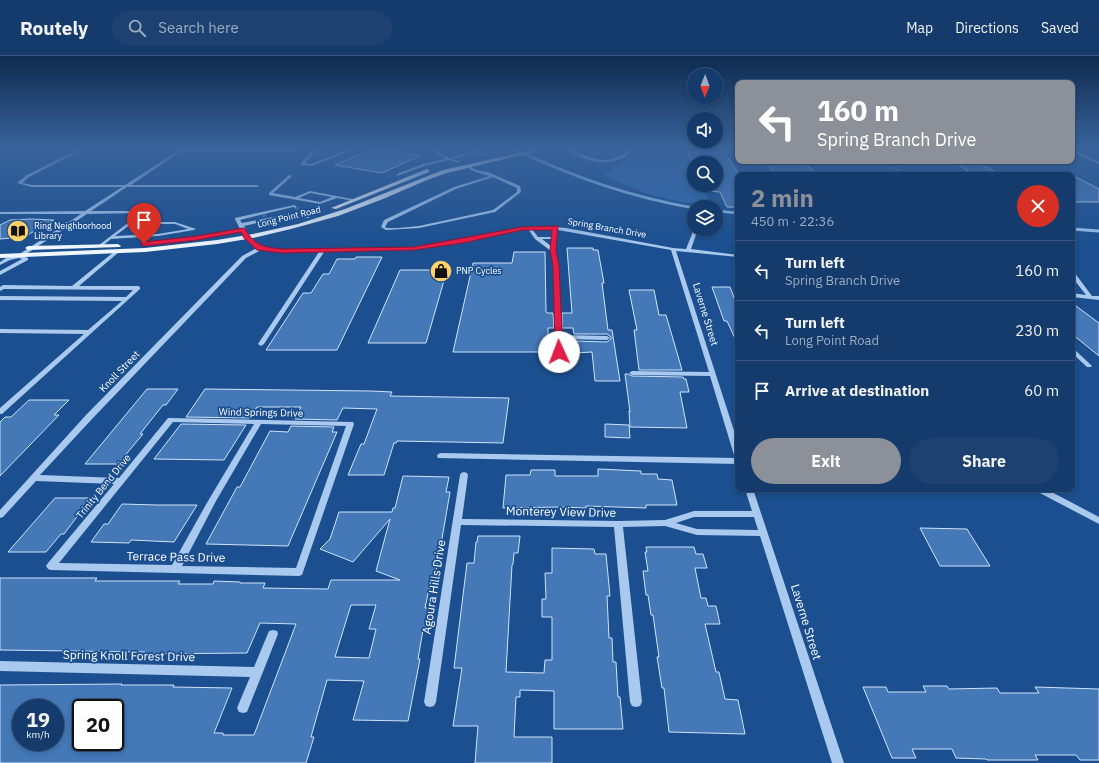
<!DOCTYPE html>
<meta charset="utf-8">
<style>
body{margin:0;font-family:"IBM Plex Sans",sans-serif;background:#1d4271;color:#f1f3f6;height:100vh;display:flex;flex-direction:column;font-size:15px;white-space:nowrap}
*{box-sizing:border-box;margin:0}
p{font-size:13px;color:#9dadc1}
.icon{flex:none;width:22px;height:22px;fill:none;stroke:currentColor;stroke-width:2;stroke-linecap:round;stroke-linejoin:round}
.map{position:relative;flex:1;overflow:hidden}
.details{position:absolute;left:735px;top:116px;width:340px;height:320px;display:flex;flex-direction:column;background:#143b6b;border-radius:8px;box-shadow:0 2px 6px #0003,0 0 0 1px #33557e}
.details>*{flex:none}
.hud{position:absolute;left:735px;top:24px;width:340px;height:84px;border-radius:8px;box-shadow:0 2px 6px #0003,0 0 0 1px #33557e;background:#8c9099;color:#fff;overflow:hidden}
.needle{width:26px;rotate:181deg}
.tools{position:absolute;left:687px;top:12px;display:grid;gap:8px}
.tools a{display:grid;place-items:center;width:36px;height:36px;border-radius:50%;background:#143b6b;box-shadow:0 2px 6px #0003,0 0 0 1px #33557e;font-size:20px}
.speed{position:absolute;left:12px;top:643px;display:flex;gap:8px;font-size:20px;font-weight:700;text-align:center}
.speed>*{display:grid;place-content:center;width:52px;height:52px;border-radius:50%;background:#143b6b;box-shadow:0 2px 6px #0003,0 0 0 1px #33557e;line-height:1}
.speed small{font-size:10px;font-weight:400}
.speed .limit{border:2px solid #111;border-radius:6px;background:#fff;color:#111}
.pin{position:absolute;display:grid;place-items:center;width:34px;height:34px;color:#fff;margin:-41px -17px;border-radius:50% 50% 50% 0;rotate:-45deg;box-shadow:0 0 4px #0007}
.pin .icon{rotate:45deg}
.me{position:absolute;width:44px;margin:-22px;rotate:358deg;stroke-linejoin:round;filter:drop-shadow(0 0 3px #0008)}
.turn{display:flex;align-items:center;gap:14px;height:84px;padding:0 16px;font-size:18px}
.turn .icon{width:52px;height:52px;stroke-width:2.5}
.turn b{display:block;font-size:28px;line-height:34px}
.round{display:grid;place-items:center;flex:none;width:42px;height:42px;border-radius:21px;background:#1d4271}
.head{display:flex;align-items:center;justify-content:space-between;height:68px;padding:0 16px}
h1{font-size:24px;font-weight:700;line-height:30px;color:#8c9099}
.cta{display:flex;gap:8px;margin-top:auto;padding:8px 16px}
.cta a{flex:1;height:46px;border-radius:24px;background:#8c9099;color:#fff;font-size:16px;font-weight:700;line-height:46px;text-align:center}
.cta a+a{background:#1d4271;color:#f1f3f6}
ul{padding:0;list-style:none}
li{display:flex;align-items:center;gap:12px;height:60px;padding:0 16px;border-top:1px solid #33557e}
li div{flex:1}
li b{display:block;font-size:15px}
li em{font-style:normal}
header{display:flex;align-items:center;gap:24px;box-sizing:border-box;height:56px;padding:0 20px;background:#143b6b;border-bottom:1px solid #33557e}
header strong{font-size:19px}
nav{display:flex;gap:22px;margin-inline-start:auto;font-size:14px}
.search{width:280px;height:36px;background:#1d4271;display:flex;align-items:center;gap:10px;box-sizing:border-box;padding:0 14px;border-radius:22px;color:#9dadc1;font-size:15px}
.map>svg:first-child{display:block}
.green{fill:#2e69ad}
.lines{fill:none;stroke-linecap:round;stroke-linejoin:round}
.stream-far1{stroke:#9cc4f0;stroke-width:2.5}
.stream{stroke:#9cc4f0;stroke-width:3}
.building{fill:#4478b7;stroke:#cfe3fa;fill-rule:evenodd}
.minor-tunnel{stroke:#3d69a0;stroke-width:4;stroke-dasharray:4 2;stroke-linecap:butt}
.path{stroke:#a9c9ee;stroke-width:1.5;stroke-dasharray:1 1.5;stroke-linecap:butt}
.minor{fill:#a9c9ee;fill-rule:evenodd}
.major{fill:#f0f6ff;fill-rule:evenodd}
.route{fill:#e11d48;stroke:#92132f}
.labels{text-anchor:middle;stroke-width:3.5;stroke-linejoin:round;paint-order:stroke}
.far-street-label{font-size:9px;fill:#fff;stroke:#1b4f8f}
.far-poi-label{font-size:9px;fill:#fff;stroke:#1b4f8f;text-anchor:start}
.street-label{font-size:10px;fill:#fff;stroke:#1b4f8f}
.near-street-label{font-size:12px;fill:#fff;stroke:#1b4f8f}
</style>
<header>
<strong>Routely</strong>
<div class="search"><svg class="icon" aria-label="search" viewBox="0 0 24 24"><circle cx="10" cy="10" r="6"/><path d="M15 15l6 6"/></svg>Search here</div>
<nav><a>Map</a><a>Directions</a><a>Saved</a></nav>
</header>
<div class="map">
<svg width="1099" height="707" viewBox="0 0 1099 707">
<rect width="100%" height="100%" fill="#1b4f8f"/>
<path class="green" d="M642,94L683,95L694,116V129H701L712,150C671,146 641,138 604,119L629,101Z"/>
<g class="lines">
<g class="stream-far1">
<path d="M512,92C570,120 630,141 694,152"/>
<path d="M716,155L738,157"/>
</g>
<path class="stream" d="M1072,173L1099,175"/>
</g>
<g class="building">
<path d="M375,92L420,100L382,117L335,109Z"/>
<path d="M687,96H724L738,117V151H727L720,136L707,135L704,129H716V107H694V110Z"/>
<path d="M767,105H803L817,119L775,118L765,106Z"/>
<path d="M954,106H978L1000,119H974Z"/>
<path d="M1072,119L1099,133V146H1072Z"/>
<path d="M31,163L54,164L24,181L0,183V169L10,164Z"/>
<path d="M567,192H593V194H598L604,227H602L608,274H612L620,325H595L592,296L575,297L574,285L607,286L611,283V281L607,278H574L573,272H562V257H572Z"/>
<path d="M514,196H545L546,256L547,257H553L554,272H548V296H453L473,207H512Z"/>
<path d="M356,201H382L337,294H266L303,237H311L323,218H329L337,203H355Z"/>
<path d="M400,214H447L426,287H368Z"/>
<path d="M712,231H730L738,252V289L727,265H724Z"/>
<path d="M629,234H654L659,259H666L682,314H639L634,274H637Z"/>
<path d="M1072,247L1099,267V300L1072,278Z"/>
<path d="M625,318H628L632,320L683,321L684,323H686L689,336H680L687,372L630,371L629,355L630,356Z"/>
<path d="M147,333H178L166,349H163L140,378H143L118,408H85Z"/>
<path d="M205,333L371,335L392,336L390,340L509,342L503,387L397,385L396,387H394L384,419H348L361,388H364L377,353L343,352L337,364L295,363L301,351H257L250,362L186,361Z"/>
<path d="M29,344H69L54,359H59L0,420V366L5,361H11Z"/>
<path d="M181,368L246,369L224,404L154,403Z"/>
<path d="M605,368L629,369L630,382L605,381Z"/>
<path d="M291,370L334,371L332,376H337L288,490L206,488L237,431H240L270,375L288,376Z"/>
<path d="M598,413L641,415V418H657L658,423L672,424L677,449H646V452L586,450V452L560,451L503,452L506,419H530L531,414H555V420H598Z"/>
<path d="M403,420L449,421L446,436H450L438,506L433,528H430L425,552H430L425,574H423L418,603H420L408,665L353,664L364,625L327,624L311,681H314L306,707H0V629L122,628L121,629H174L173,631L232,632L214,677H223V679H254L296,568L260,567L247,597L144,598L145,596L0,594V522H97L95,525H180L178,528H213L214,525L240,526V527H265L263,532L328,533L331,524H400L376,515L390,463L353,506L320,493L330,483L339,456H392L393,452H395ZM351,549H376L369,573H376L369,602L335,601ZM21,652H55V686H21ZM81,652H115V686H81Z"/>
<path d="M55,442H91L64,478H61L46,496H8Z"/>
<path d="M122,448L157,449H197L174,486L131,484L129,487L91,486L104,468H108Z"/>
<path d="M920,472L967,473L990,510H940Z"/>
<path d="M478,480H520L518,497H514L513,508L512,509L506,616L544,617L545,604H552V561H542V543H546L545,517H552V492L594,493L595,498H606L610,540H607L609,582H612L613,606H616L618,641H620L623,673H554V635L520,634V641H516L514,681H552V707H475L478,670H453L462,612H454L467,507H474L476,486H477Z"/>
<path d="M646,491H694L696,498H703L707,512H695L701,542H706L708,550H716L720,568H705L716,616H719L725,643L738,644L745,678L669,676L664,632H662L657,601H659L653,559H651L648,539H646L643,515H648L645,496H647Z"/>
<path d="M923,630H947L949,633L997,632L1000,637H1039L1035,631L1099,633V704H1080L1076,699H1035L1038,704H987L986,703L956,702L952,693H912L916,702H892L863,631H886L888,636H926Z"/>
</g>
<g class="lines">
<g class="minor-tunnel">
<path d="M295,151L299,154"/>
<path d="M263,158L265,161"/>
</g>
<path class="path" d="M893,105L898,109L895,112L898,115"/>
<g class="minor">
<path d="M81,92H85L29,121L22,127L32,129H125L182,92H186L183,94H294L296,95L294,96H180L131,129H257L259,130L257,131H127L91,155H147V157L135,166H175L196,173L194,174L158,180L111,183L101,191H99V189L141,157L87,158L23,200L28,202V204L0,219V215L22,203L19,202L10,204L0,209V206L6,202L18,199L81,158H0V156L85,155L122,131H32L17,127L27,119ZM131,168H175L188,173L158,178L115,180Z"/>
<path d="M315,92H319L305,107L311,108L352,92H357L312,110L301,109V107Z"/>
<path d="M428,92H432L449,102L467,97L469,98L452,103L460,105V107L448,104L425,110L397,120V118L423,108L445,103Z"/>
<path d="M463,92H468L488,99L485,100Z"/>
<path d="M565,92C571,92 575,95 580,97C601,107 614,107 632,92H636C614,113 589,109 565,92Z"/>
<path d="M1072,94L1099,106V108L1072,96Z"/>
<path d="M471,109H473L472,112L480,115L488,116L520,130L521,136L495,156L419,172L386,174L381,171L384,164L454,131L490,120L478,117L469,113ZM493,121L517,132V136L493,154L419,170L398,172H387L385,171L388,166L456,133Z"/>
<path d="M289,119L292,120L273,137L295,141L310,135L357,144L355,145L337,142L320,148L269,139V137ZM310,137L332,141L320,146L299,142Z"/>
<path d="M294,149L296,150V152L293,151L240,164L242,167L303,155L309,160V162H305L300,157L244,170L248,179L261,191L282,194L414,192L463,184L522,171L542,170L566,172L673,192L686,193L694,173H698L691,193L738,199V201L676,195L738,387V402L734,399L710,320L632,319L629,317L632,315L709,316L671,194L558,174L555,194L559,211L561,279L607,280L610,282L607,284L562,283V296L559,298L556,296L553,211L551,195L535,183L528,173L463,186L414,194L324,196L264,288L261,290L258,288L319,196H282L261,194L246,202L92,363L40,419L119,422L168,362H171L353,366L354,368L302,519L299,520L51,514L48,513L46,510L48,507L114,428L36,425L3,461L0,462V454L86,359L242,200L257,192L244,181L235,163V162ZM542,172L554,173L553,181H538L532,173ZM542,183H552L551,190ZM173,366L254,368L208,445L172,509L59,507ZM261,368L346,370L296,512L182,510L216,445Z"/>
<path d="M115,195L119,196L79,230H138L140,231V233L2,358H0V352L84,278L0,277V273L88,274L122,245L0,244V240L126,241L133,234L4,233L0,235V231L3,229L72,230Z"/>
<path d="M1072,215L1074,216L1092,240H1099V244L1072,241V237L1086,239L1072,221Z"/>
<path d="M1072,292L1074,293L1091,309L1092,310L1091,311H1087L1072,297Z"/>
<path d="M441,397L738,402V408L438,402L437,400L438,398Z"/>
<path d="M464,416L467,417L468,419L462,463L618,465L665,464L694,455H752L745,433H753L844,707H832L760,480L697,479L665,470L623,471L642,646L640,650L636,651L632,650L630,646L614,471L461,469L436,646L434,650L430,651L426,650L424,646L460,419L461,417ZM694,461H754L758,474L697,473L676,467Z"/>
<path d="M1035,433H1046L1099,461V468L1036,435Z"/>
<path d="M273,574L277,575L278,578L247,656L243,657L239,656L237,652L250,621L0,615V605L254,611L269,575Z"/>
</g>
<g class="major">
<path d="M542,92H550L447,117L427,124L383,143L338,160L291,173L253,182L217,188L145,196L0,202V198L145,192L217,184L253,178L298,168L345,153L443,114Z"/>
<path d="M427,113L429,114V116L336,153L331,152Z"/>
<path d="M118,188L121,190L120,191L28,194L25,192L28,190Z"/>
</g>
</g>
<linearGradient id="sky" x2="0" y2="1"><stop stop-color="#0f2b4f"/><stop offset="0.48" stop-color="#39639b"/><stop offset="1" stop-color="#39639b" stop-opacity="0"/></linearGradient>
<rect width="1099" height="191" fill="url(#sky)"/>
<path class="route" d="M558,170L556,194L559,210L563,296L559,299L555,296L553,210L550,194L552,174H522L463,187L414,194L282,197L257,194L244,182L241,176L197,184L144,190L140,188L144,186L197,180L243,172L245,173C255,190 264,191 282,193L414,191L522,171Z"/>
<defs>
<g id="library-disc" transform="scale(1.15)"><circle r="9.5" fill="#ffd166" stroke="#1b4f8f"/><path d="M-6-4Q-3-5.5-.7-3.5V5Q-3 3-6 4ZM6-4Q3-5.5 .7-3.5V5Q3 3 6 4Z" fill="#111"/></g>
<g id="shop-disc" transform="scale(1.15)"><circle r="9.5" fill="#ffd166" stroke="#1b4f8f"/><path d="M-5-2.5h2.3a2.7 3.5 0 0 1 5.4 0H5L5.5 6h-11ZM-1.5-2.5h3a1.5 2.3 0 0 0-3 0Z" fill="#111"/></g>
</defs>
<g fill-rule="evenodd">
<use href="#library-disc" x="18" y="175"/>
<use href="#shop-disc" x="441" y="215"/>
</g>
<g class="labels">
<g class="far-street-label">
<text transform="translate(289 161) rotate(-14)" y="3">Long Point Road</text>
<text transform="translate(607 172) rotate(10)" y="3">Spring Branch Drive</text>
</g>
<g class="far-poi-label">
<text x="34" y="173">Ring Neighborhood<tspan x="34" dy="10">Library</tspan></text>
<text x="456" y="218">PNP Cycles</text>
</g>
<g class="street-label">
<text transform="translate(706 258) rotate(73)" y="4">Laverne Street</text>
<text transform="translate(119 315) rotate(-46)" y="4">Knoll Street</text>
<text transform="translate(261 356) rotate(1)" y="4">Wind Springs Drive</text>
<text transform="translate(103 430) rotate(-51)" y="4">Trinity Bend Drive</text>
</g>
<g class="near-street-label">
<text transform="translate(561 456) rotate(1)" y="4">Monterey View Drive</text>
<text transform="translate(176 501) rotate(1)" y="4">Terrace Pass Drive</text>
<text transform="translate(434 531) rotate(-81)" y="4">Agoura Hills Drive</text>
<text transform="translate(806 566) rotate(73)" y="4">Laverne Street</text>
<text transform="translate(129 600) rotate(1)" y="4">Spring Knoll Forest Drive</text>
</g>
</g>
</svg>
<div class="tools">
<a><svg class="needle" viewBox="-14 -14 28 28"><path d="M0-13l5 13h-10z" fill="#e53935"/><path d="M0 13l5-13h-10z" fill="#9dadc1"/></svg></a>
<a><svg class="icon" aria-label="sound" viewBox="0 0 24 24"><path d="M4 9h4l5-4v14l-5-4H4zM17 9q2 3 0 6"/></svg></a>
<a><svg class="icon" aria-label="search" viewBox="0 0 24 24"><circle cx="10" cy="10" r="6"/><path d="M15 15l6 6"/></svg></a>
<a><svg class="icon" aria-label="layers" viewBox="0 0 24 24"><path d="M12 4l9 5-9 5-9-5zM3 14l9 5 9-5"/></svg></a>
</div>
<div class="speed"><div>19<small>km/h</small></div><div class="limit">20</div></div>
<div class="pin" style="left:144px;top:188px;background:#d93025"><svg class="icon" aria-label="arrive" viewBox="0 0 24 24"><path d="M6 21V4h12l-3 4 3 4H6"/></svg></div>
<svg class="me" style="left:559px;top:296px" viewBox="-20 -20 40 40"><circle r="19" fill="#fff"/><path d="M0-13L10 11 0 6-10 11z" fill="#e11d48"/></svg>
<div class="hud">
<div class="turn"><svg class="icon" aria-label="left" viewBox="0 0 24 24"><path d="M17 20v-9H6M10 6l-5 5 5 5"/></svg><div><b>160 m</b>Spring Branch Drive</div></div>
</div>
<section class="details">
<div class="head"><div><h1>2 min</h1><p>450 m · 22:36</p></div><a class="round" style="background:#d93025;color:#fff"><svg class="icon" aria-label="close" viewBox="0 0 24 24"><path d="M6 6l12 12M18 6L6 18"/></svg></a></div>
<ul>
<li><svg class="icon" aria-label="left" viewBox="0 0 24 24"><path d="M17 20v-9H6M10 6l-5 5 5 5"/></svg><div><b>Turn left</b><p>Spring Branch Drive</p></div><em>160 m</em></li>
<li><svg class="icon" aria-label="left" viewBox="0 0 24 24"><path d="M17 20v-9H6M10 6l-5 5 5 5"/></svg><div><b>Turn left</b><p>Long Point Road</p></div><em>230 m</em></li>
<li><svg class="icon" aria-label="arrive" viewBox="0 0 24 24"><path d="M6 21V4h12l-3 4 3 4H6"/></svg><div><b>Arrive at destination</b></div><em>60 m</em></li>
</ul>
<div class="cta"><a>Exit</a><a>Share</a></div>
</section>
</div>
